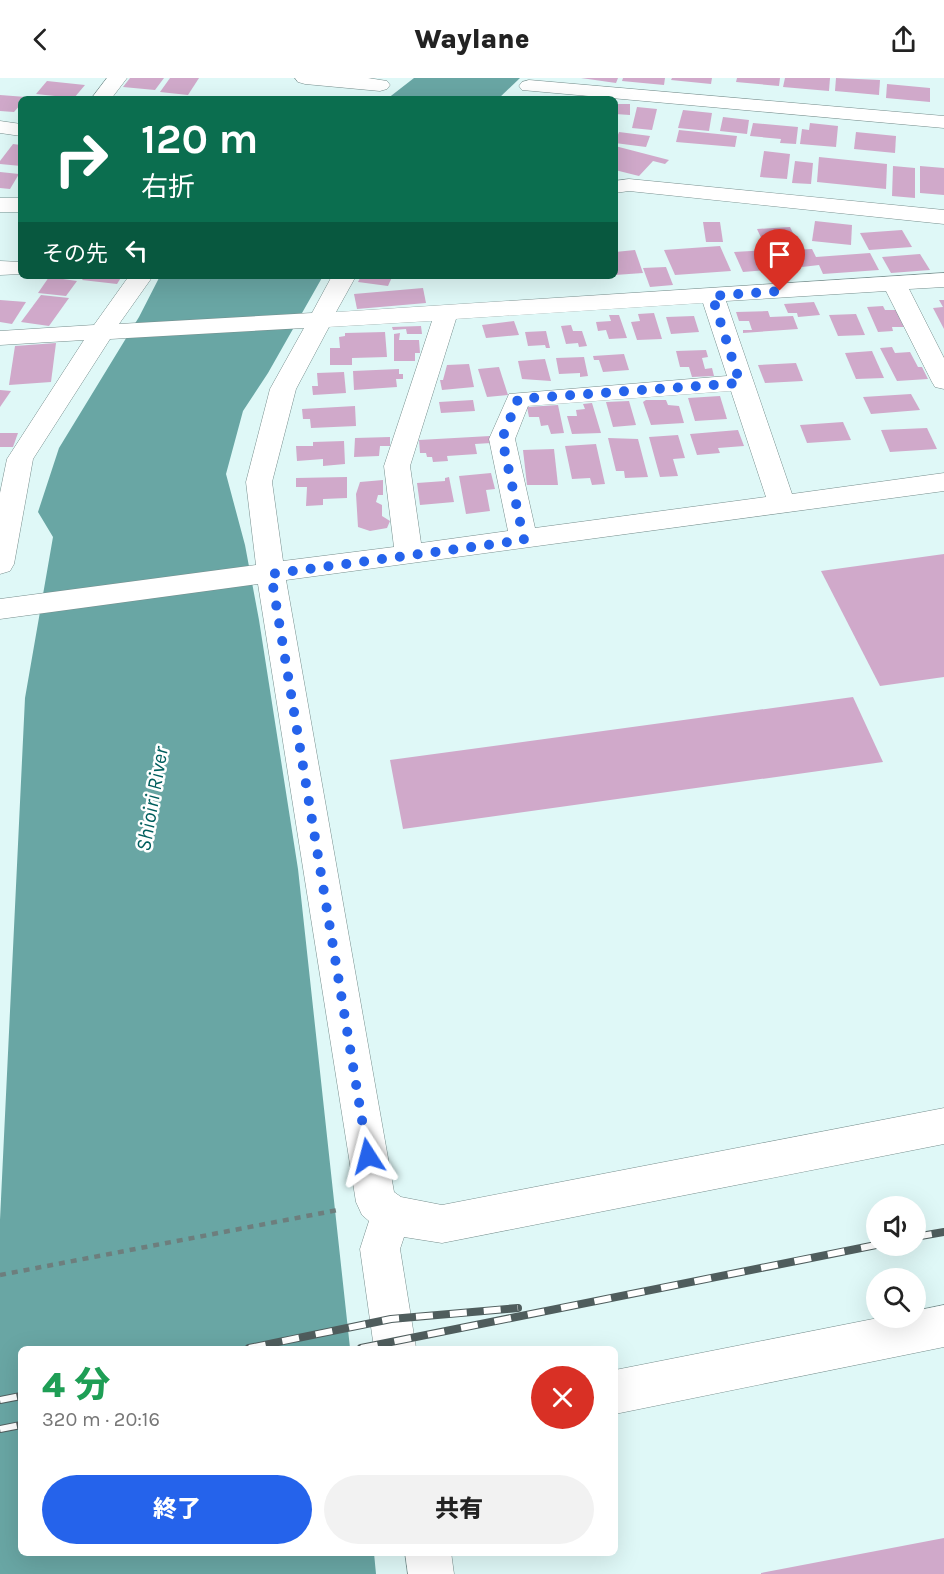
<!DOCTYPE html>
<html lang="ja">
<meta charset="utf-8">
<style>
body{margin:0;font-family:Karla,"Noto Sans JP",sans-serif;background:#f2f2f2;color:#222;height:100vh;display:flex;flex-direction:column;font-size:22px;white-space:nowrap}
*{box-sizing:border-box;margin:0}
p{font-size:20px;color:#767676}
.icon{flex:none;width:33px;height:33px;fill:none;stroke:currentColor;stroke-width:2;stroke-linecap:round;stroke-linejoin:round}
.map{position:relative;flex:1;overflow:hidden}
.side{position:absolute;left:18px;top:1268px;width:600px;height:210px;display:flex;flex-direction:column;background:#fff;border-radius:9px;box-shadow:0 6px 24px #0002}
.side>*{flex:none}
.guide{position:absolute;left:18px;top:18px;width:600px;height:183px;border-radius:9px;box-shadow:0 6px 24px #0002;background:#0b6e4f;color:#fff;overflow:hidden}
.buttons{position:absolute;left:866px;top:1118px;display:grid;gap:12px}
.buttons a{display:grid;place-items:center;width:60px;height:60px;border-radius:50%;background:#fff;box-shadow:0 6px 24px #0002;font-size:30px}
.pin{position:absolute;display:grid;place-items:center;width:51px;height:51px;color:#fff;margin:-62px -26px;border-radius:50% 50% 50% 0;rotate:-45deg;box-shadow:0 0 6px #0007}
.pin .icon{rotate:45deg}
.me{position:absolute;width:66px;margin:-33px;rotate:351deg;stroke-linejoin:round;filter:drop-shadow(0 0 4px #0008)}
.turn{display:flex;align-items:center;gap:21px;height:126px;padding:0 24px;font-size:27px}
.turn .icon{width:78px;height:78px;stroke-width:2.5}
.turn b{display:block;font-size:42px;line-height:51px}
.then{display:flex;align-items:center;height:57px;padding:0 24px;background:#0003;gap:12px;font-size:22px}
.round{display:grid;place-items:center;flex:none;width:63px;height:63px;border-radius:32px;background:#f2f2f2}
.overview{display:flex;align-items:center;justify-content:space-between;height:102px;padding:0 24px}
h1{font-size:36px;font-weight:800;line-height:45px;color:#1e9e55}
.button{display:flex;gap:12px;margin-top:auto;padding:12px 24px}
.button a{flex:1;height:69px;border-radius:36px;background:#2563eb;color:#fff;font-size:24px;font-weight:800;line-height:69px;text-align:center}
.button a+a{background:#f2f2f2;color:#222}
header{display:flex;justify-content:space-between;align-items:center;height:78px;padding:0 24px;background:#fff;font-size:27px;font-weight:800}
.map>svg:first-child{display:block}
.water{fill:#69a6a4}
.building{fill:#d0a9ca}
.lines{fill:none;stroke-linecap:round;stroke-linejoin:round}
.minor-casing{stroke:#778e8d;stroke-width:1}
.path{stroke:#6d7e7d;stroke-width:4.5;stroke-dasharray:6 6;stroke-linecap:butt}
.minor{fill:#fff;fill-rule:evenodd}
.rail-casing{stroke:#4f5d5d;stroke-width:8}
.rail{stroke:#fff;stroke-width:6;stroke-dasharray:17;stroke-linecap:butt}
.route{stroke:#2563eb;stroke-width:10;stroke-dasharray:0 18}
.labels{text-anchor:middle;stroke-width:5;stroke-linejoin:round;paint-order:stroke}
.water-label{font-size:21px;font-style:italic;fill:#005e5d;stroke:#fff}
</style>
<header><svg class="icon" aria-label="back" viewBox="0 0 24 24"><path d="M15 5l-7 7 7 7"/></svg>Waylane<svg class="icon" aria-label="share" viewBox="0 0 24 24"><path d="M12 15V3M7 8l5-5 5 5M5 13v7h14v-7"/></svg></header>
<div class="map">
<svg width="944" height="1496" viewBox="0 0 944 1496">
<rect width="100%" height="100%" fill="#dff8f7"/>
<g class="water">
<path d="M414,0H520L498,21H387Z"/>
<path d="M160,198H323L268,295L243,333L226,396L245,467L259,542L298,791L350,1270H21V1474L374,1475L376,1496H0V1142L25,620L53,459L38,434L59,370L139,239Z"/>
</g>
<g class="building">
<path d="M130,0H164L155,12L123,9Z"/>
<path d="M170,0H199L188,17L160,14Z"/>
<path d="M581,0H618L616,5Z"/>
<path d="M623,0H665L664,7L622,3Z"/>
<path d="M672,0H712L711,6L671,2Z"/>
<path d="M737,0H780L779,8L736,4Z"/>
<path d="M785,0H830L829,13L783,9Z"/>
<path d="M836,0L880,2L879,17L835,13Z"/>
<path d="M47,3L85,7L74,20L36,16Z"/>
<path d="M887,6L930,10V24L886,20Z"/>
<path d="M0,17L26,19V21H21V26L14,34L0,33Z"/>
<path d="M615,26H630V37L615,36Z"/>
<path d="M637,29L657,31L652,52L632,50Z"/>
<path d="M683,32L712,35L709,53L678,50Z"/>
<path d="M723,39L749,42L747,56L720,53Z"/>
<path d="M753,45L798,49L796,66L780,65L781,61L750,58Z"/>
<path d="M810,45L838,48L836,69L800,66L802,51L809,52Z"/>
<path d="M679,52L737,58L735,69L676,64Z"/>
<path d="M619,54L650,58L646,69L615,65Z"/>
<path d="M856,54L896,58L895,75L854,71Z"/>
<path d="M13,66L21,67V88L0,86V83Z"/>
<path d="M615,68L669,82L665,86L653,83L639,98L615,92Z"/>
<path d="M764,73L790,76L787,101L760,99Z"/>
<path d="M819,79L887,86L886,111L817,104Z"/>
<path d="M795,83L813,85L811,106L792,105Z"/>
<path d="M893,88L915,90V120L892,118Z"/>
<path d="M920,88L944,90V117L920,115Z"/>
<path d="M0,94L19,96L10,111L0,110Z"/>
<path d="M815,143L852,147L851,167L812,163Z"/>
<path d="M703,144H720L723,164H706Z"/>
<path d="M790,149L797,163L764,166L757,151Z"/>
<path d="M902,152L912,169L869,172L860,155Z"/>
<path d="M720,168L731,193L675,197L664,172Z"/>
<path d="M783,171L793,190L743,194L734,174Z"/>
<path d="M812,171L816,179L870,175L879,192L823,196L819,187L802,189L793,172Z"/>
<path d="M635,172L643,195L615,197V174Z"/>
<path d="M920,176L930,192L891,195L882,179Z"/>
<path d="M666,189L673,207L650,209L643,190Z"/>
<path d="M85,198H122L117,206L82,202Z"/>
<path d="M361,198H388L392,199L388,208L358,204Z"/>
<path d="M49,199L77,203L66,218L38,215Z"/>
<path d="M423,210L426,225L357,231L354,216Z"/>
<path d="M41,217L69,220L49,248L21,244Z"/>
<path d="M0,222L26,224L12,246L0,244Z"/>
<path d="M939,222H944V251L933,230L943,229Z"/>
<path d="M814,224L820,237L798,239L797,235H788L784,226Z"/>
<path d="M883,228L885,232H896L904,249H892L893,253L878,254L867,229Z"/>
<path d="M768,233L770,239L793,238L798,251L743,255V252H752L749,243H739L736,234Z"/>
<path d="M654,235L662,261L637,262L631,244L640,243L638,236Z"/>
<path d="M856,236L865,257L838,258L829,237Z"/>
<path d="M609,237H619L627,260L609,261L606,252L598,253L596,244L611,243Z"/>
<path d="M694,238L699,254L671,256L666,239Z"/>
<path d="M514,243L519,257L486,260L482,247Z"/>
<path d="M571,247L573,253H582L587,268L579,269L578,265L566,266L561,248Z"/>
<path d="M421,248L422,256H407L406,251L393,252L392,249Z"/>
<path d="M546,253L550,270H546L545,267L528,268L525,254Z"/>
<path d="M385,254L387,279L352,280V287H330V270H340L339,259L345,258V255Z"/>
<path d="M400,255L399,262H419L420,275H415V283H394V256Z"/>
<path d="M56,265L51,304L9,307L15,268Z"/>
<path d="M892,269L895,275L910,274L918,289H922L928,301L897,303L880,270Z"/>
<path d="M706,272L708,279L702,280L705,291L712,290L714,298L692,299L689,289H680L676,273Z"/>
<path d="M872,273L884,300L856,301L845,275Z"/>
<path d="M624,276L629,292L603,294L599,282H594L593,278Z"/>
<path d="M584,279L588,298L580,299V295L559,296L556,280Z"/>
<path d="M545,281L551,303L522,301L518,283Z"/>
<path d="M796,285L803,303L765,305L758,287Z"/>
<path d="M469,286L474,309L442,312L440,302H443L447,287Z"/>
<path d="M499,289L508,317L487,319L478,291Z"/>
<path d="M399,291V296H403V301H396L397,309L354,312L353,293Z"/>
<path d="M344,294L346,315L313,317L312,308H318L317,295Z"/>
<path d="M0,312L11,313L0,329Z"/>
<path d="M911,316L920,332L871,336L863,319Z"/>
<path d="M720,318L727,341L695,343L688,320Z"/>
<path d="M473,322L475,333L441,335L439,324Z"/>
<path d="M646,322H666L668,327L679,328L684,345L651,347L643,324Z"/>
<path d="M629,323L636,347L613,349L606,324Z"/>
<path d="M592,325L601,355L572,356L567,338H577L576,332L585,331L583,326Z"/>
<path d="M558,327L564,355L551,356L548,347L541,348L539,339H529L527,329Z"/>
<path d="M355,328L356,348L311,350L310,341H303L302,331Z"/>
<path d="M843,344L851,362L807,365L800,347Z"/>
<path d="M927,350L937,371L890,374L881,352Z"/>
<path d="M738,352L744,368L718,370L720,375L697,377L690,356Z"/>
<path d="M0,355H18L13,369H0Z"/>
<path d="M678,357L685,380L673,381L678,398L660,399L649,359Z"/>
<path d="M490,358L491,365L475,366L477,376L447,378L448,383L433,384L432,379H427L426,375H420L419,362Z"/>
<path d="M390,359V368H380L379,378L354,379L355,360Z"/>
<path d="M608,360L638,361L648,399L625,400L624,393H616Z"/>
<path d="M344,363L345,386L323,388V381L297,383L296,368H313V364Z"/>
<path d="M596,366L605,406L592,407L590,400L572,401L565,368Z"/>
<path d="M554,371L558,407H527L523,372Z"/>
<path d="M491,395L495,411L486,412L490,433L466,436L459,398Z"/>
<path d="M347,399V420L323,421V427L306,428L307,409H296V400Z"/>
<path d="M449,399L454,424L420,427L417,405L445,403V400Z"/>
<path d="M383,402V417H378L376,424L382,427V438L390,443L387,450L370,453L358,449L356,416L360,404Z"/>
<path d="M944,476V599L880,608L821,493Z"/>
<path d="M853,619L883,684L403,751L390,682Z"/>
<path d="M944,1460V1496H761V1495Z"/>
</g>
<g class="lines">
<g class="minor-casing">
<g id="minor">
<path d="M107,0H127L111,21H91Z"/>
<path d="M295,0H368L387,3L390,7L387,11L380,13L305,6L298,4Z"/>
<path d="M529,2L944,38V50L522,12L519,8L522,4Z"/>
<path d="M0,43L21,46V58L0,55Z"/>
<path d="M629,101L944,132V146L629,113L615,115V103Z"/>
<rect x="0" y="120" width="21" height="14"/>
<path d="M0,183L21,184V196L0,197Z"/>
<path d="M944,195V209L909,211L944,280V311L935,309L932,304L886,213L726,223L792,416L944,395V413L286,502L394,1114L401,1119L442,1127L944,1030V1066L442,1165L404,1159L400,1171L416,1270H374L360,1171L369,1143L362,1137L356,1124L258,506L0,541V521L256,487L246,404L270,311L304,250L110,261L33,381L14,486L10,493L0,496V415L7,381L84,262L0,267V253L94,247L129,198H153L119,246L312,235L332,198H356L336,234ZM703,225L727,298L509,316L489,361L508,453L421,465L410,388L456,241ZM432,243L384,388L394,469L283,483L272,404L296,311L329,249ZM731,313L766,419L535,450L515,361L528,328Z"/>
<path d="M944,1227V1269L615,1336V1292L883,1239H915V1233Z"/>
<path d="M405,1474H451L454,1496H408Z"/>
</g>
</g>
<path class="path" d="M0,1197L338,1132"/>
<use href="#minor" class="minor"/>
<g class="rail-casing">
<g id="rail">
<path d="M915,1159L944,1154"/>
<path d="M249,1270L391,1241L518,1230"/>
<path d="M361,1270L876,1167"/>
<path d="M0,1322L21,1318"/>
<path d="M0,1351L21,1347"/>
</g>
</g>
<use href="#rail" class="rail"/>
</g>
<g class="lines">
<path class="route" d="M368,1078L271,496L524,462L502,361L518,321L740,305L712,218L780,213"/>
</g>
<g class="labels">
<g class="water-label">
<text transform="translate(152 721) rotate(-80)" y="7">Shioiri River</text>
</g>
</g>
</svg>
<div class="buttons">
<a><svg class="icon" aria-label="sound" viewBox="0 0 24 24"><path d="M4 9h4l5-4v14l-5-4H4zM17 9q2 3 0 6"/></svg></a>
<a><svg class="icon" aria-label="search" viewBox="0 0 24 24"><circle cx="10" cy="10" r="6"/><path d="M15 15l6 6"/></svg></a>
</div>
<div class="pin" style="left:780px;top:213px;background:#d93025"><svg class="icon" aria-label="arrive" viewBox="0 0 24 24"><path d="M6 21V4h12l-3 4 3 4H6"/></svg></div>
<svg class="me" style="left:368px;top:1078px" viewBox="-20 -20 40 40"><path d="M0-17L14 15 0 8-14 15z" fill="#2563eb" stroke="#fff" stroke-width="4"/></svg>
<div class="guide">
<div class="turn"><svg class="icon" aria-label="right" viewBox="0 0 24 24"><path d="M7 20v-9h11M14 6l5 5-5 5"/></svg><div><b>120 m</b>右折</div></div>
<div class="then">その先<svg class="icon" aria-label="left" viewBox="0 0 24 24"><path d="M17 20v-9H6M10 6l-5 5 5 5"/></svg></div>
</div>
<section class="side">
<div class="overview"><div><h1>4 分</h1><p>320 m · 20:16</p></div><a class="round" style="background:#d93025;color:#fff"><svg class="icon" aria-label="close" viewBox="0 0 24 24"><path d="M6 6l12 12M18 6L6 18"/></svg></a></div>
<div class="button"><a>終了</a><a>共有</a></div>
</section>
</div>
